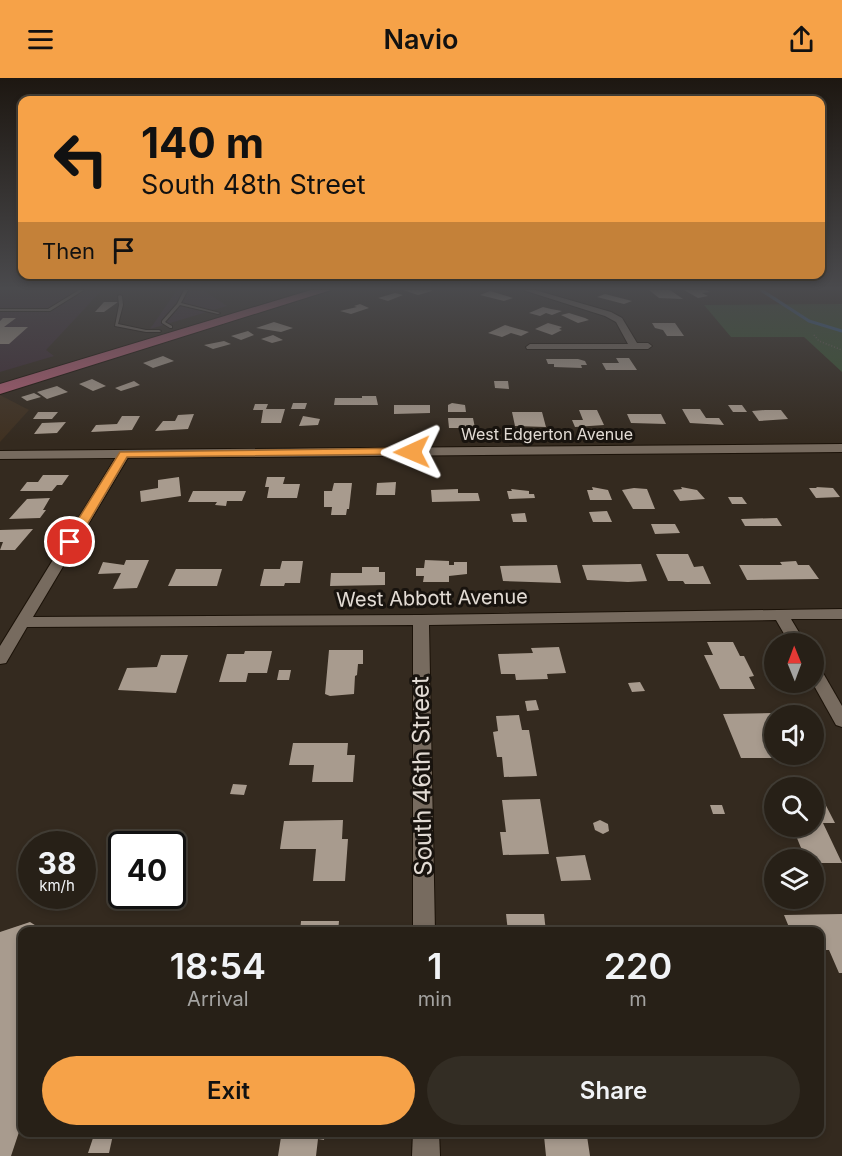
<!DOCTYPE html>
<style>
body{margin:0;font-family:Inter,sans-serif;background:#332d24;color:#f1f3f6;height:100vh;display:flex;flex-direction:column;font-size:22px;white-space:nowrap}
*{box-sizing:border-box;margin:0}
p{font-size:20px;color:#a4a3a1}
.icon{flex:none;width:33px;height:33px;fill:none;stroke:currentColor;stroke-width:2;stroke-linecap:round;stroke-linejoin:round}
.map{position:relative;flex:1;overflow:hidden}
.panel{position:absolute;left:18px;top:849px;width:806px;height:210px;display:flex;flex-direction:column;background:#272017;border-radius:12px;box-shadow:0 3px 9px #0003,0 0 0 2px #433e36}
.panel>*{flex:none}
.guide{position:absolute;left:18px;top:18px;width:807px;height:183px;border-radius:12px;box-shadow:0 3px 9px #0003,0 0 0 2px #433e36;background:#f6a248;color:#111;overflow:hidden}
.needle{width:39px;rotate:359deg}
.controls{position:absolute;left:764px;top:555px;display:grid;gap:12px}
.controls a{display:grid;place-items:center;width:60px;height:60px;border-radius:50%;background:#272017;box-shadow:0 3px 9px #0003,0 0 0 2px #433e36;font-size:30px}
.speed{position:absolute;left:18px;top:753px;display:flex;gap:12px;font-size:30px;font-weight:700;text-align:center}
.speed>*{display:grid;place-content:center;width:78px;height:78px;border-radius:50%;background:#272017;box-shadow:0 3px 9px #0003,0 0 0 2px #433e36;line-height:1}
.speed small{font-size:15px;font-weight:400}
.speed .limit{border:3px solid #111;border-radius:9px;background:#fff;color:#111}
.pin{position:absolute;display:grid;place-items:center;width:51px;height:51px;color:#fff;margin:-26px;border:3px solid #fff;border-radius:50%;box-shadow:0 2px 6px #0007}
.me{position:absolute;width:66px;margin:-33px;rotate:269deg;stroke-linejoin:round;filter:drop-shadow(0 0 4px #0008)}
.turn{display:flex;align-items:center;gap:21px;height:126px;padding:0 24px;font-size:27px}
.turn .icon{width:78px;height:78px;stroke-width:2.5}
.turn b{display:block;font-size:42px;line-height:51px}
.then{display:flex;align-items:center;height:57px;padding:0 24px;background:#0003;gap:12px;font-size:22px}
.eta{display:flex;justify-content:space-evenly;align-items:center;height:102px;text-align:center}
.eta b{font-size:36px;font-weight:600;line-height:42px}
.button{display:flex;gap:12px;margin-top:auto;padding:12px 24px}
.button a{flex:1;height:69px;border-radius:36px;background:#f6a248;color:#111;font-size:24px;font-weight:600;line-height:69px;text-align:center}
.button a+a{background:#332d24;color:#f1f3f6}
header{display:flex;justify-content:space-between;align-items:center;height:78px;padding:0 24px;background:#f6a248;color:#111;font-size:27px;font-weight:600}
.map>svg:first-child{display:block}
.built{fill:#403121}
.industrial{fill:#3f2d36}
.green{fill:#3a5532}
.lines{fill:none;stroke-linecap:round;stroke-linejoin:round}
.stream{stroke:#376492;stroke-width:3}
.building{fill:#a89b8e}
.service-casing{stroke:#1b1208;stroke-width:2}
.minor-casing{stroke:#1b1208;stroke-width:2}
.tertiary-casing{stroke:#1b1208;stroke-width:2}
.primary-casing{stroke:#1b1208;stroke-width:2}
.path{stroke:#6e655c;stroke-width:1.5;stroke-dasharray:1 2;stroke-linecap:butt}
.service{fill:#776b5f;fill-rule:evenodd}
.minor{fill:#776b5f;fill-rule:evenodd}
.tertiary{fill:#776b5f;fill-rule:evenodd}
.primary{fill:#af5e73;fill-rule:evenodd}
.route{fill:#f6a248;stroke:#a0692f;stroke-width:1.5}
.labels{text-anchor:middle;stroke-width:6;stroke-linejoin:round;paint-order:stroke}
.far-street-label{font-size:16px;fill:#e2dbd4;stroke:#18130e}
.street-label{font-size:20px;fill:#e2dbd4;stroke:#18130e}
.near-street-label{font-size:24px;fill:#e2dbd4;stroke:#18130e}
</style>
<header><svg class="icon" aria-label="menu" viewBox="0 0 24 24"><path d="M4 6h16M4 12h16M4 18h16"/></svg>Navio<svg class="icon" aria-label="share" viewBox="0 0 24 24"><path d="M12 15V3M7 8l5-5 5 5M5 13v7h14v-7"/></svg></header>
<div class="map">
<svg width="842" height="1078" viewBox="0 0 842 1078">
<rect width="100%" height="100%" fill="#342a1f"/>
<path class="built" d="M0,317L29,332L0,364Z"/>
<g class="industrial">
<path d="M0,212H102L46,272L54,278L0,294Z"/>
<path d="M177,212H203L227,228L150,251Z"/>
</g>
<path class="green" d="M842,226V294L804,259H731L704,227Z"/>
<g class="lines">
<path class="stream" d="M761,212L809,243L842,253"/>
</g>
<g class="building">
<path d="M403,212H432V213L418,217Z"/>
<path d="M649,212H670L683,221L659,220Z"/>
<path d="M684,212H706L710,214L702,215L708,218L698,220Z"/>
<path d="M490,213L513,220L504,223L480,217Z"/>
<path d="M395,215L403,217L388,223L378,220Z"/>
<path d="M605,216L632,223L624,226L597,219Z"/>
<path d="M104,224H118L104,234H95Z"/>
<path d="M360,226L369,230L351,236L340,233L357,229L354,228Z"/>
<path d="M543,229L551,231L562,233L552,237L546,235L540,238L529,235Z"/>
<path d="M569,235L585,240L589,242L578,245L561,237Z"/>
<path d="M3,240H16L4,249H28L9,266H0V243Z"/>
<path d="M274,244L293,250L281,254L256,250Z"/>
<path d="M548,245L562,249L559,251L562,252L552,257L535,251Z"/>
<path d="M652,245H675L684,258H667L663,252L655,250Z"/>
<path d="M505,247L529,254L521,258L511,255L502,259L488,255Z"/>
<path d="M248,253L254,257L241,262L231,258Z"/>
<path d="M273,257L283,262L272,265L261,261Z"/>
<path d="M224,263L231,266L213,271L204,267Z"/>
<path d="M163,278L174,283L153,290L143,285Z"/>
<path d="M616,280H629L637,292H606L602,285H619Z"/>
<path d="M546,281H578L585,283L587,287H581L582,290L554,289V286H548Z"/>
<path d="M92,301L106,308L93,313L79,306Z"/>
<path d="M134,303L140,307L121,313L115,310Z"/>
<path d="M494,303H508L509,311L495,310Z"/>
<path d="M57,308L68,314L47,321L37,314Z"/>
<path d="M34,315L41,319L27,323L21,319Z"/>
<path d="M362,318H376L378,327H334L335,320H362Z"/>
<path d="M293,325H307L305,331H291Z"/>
<path d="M452,325L465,327L466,334H448V327Z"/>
<path d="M255,326H268L266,331H285L281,345H261L263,332H253Z"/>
<path d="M394,327H430V335L394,336Z"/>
<path d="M728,327H742L747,334H733Z"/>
<path d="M682,331H700L706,340H719L724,347L690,345Z"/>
<path d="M579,332H597L604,347L575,349L572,342H583Z"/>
<path d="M765,332H781L788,341L759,343L752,333Z"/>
<path d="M38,334H58L52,341H33Z"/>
<path d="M512,334H542L546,349L515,348Z"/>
<path d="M194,336L188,351L155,353L163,343H175L178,337Z"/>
<path d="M627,336H661L666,346L631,345Z"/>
<path d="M122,338H140L132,352L91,354L96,347L117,346Z"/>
<path d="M303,338L320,341L318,347L299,348Z"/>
<path d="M448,340H473L475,350H449Z"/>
<path d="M66,344L57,355L34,356L42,345Z"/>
<path d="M43,397H69L62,407H57L52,413H20L27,404H38Z"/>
<path d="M179,399L181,418L141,424L140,413L158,410V402Z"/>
<path d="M267,399H285L283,406H300L297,420H267L269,409H265Z"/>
<path d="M396,404L395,417H376L377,405Z"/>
<path d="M334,405H352L349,431H347L346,437H331L332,429H324V413H332Z"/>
<path d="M592,409L608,412L612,422H590L587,412H593Z"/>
<path d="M681,409L697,412L705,421L680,423L673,412L682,411Z"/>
<path d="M816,409L833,410L840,419L816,420L809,410H817Z"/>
<path d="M634,410L647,411L655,431H633L622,412Z"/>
<path d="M458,411V415H478L480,423L432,424L431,412Z"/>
<path d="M511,411L529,413V416H534L535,420L509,421L507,413H512Z"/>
<path d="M193,413H246L242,423H227L226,428L215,427L217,424H188Z"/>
<path d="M728,419H742L747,426H732Z"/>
<path d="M50,420L43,432H46L40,440L9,441L27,421Z"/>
<path d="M607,433L612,444H593L589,434Z"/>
<path d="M525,435L527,444H513L511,436Z"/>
<path d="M777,440L782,448H745L741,441Z"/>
<path d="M651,446H675L680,455L655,456Z"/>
<path d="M33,451L15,472H0L3,464H0V452Z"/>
<path d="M656,476H688L694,489L703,488L711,506H685L683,503H668Z"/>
<path d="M126,482H149L137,510L113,511L121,495L98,496L103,484L124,487Z"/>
<path d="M425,482L449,483V487H454V484H467V496L449,498V504H423L424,498H416V490H424Z"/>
<path d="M282,483H303L300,505H285L284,508H260L264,491H280Z"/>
<path d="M796,483L798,487H809L819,501L747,502L739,487H782L780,484Z"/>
<path d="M641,486L647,503L628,504L587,502L582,487Z"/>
<path d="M557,487L561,505L503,503L500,488Z"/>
<path d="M362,489H379V494H385V507L330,508L331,495H362Z"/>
<path d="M176,491H222L217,508H168Z"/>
<path d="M707,564H733L740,578H744L754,598L749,599L755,611H720L704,577H713Z"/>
<path d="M559,569L566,595L547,596L548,601L516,602L515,596H501L498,576L533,575L531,570Z"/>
<path d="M329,572H363V586H358L357,597L355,598L354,616L330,618L325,616Z"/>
<path d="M245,573H272L267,595H248L246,604H219L227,576H244Z"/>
<path d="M161,577H188L176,615L118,612L127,590L157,589Z"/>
<path d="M279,592H291L289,602H277Z"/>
<path d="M640,604L645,613L632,614L628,605Z"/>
<path d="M536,622L539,632L527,633L525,623Z"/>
<path d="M772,635L774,676H785L786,680H741L723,636Z"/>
<path d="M519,637L522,652H529L537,698L504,699L502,679H497L493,654L498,653L496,638Z"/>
<path d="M293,665H348L347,677H355L353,704H312L314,687H289Z"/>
<path d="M233,706L247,707L244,717L230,716Z"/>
<path d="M813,714H819L835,745H823L842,785H813V782H806L792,748H813Z"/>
<path d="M540,721L549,776L503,777L500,754H506L502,722Z"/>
<path d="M710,727H722L725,736H713Z"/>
<path d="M343,742L342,761H348L345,803H313L316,771H280L284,743Z"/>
<path d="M600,742L608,746L609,753L603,756L595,752L593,745Z"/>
<path d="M585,777L591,802L561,803L556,779Z"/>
<path d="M506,836H544L546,854H508Z"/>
<path d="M842,836V895H839L829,872H819V854H791L784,837Z"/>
<path d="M301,843H339L338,854H300Z"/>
<path d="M30,844L46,854H22V1045L11,1078H0V854Z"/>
<path d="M269,1054H325L324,1062L318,1061L316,1078H278L281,1059L269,1058Z"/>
<path d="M536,1054H589L590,1058H587L590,1078H546L544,1058H536Z"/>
<path d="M94,1057H113L109,1075H88Z"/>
</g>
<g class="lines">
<g class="service-casing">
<g id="service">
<path d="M79,212H84L50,233H0V231H48Z"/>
<path d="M184,212H188L181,225L220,235L218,236L180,227L165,244L172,248V250H170L162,245V243L177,226Z"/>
<path d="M120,217L122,218L123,227L118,246L146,252H159L161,253L160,254H146L115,248L119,227L118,218Z"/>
</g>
</g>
<g class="minor-casing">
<g id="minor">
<path d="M523,212H535L611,234L622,240L637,265H648L652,268L648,271H527L526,269L530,266H628L616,244L605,238Z"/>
<path d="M124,373L130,376L33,539L421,537L842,531V541H791L806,566H790L776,542L429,547L435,854H413V547L27,549L6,585L0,586V568L118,376Z"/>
<path d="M813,586L819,588L842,628V649L836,647L812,604Z"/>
<path d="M413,1054H439L440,1078H412Z"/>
</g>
</g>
<g class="tertiary-casing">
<path id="tertiary" d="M842,366V374L0,381V373Z"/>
</g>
<g class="primary-casing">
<path id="primary" d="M311,212H331L0,316V306Z"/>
</g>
<path class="path" d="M814,257L819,263L842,272"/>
<use href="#service" class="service"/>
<use href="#minor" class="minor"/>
<use href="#tertiary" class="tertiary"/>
<use href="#primary" class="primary"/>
</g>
<linearGradient id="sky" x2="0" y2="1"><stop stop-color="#1d1711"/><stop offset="0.58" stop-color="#4a4a4d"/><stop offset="1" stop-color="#4a4a4d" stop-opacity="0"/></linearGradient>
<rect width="842" height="363" fill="url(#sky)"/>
<path class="route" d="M412,370L416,371V376L127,379L75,467L70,468L64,464L120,374Z"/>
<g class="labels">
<g class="far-street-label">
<text x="547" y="362">West Edgerton Avenue</text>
</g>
<g class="street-label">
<text transform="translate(432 520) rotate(-1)" y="7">West Abbott Avenue</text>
</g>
<g class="near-street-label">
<text transform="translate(422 698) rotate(-91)" y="8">South 46th Street</text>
</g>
</g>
</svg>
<div class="controls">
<a><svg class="needle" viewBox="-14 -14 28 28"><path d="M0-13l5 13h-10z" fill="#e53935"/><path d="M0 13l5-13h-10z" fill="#a4a3a1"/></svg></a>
<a><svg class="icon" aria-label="sound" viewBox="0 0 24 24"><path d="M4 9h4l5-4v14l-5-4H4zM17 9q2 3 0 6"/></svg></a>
<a><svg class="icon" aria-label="search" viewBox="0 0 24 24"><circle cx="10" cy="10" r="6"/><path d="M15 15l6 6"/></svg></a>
<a><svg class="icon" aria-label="layers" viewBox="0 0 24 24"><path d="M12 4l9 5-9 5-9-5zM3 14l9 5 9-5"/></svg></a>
</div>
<div class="speed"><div>38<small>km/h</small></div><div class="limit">40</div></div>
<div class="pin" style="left:70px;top:464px;background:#d93025"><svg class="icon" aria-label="arrive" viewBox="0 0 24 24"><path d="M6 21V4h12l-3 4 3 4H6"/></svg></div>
<svg class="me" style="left:412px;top:374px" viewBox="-20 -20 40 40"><path d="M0-17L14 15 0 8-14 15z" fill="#f6a248" stroke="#fff" stroke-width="4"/></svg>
<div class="guide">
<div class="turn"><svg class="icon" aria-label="left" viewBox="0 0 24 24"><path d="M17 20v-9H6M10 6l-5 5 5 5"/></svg><div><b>140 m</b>South 48th Street</div></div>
<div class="then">Then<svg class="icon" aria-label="arrive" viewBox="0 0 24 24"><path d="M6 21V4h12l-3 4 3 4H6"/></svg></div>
</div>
<section class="panel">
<div class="eta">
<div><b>18:54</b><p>Arrival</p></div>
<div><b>1</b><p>min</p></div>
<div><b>220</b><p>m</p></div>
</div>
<div class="button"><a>Exit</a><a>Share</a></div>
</section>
</div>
